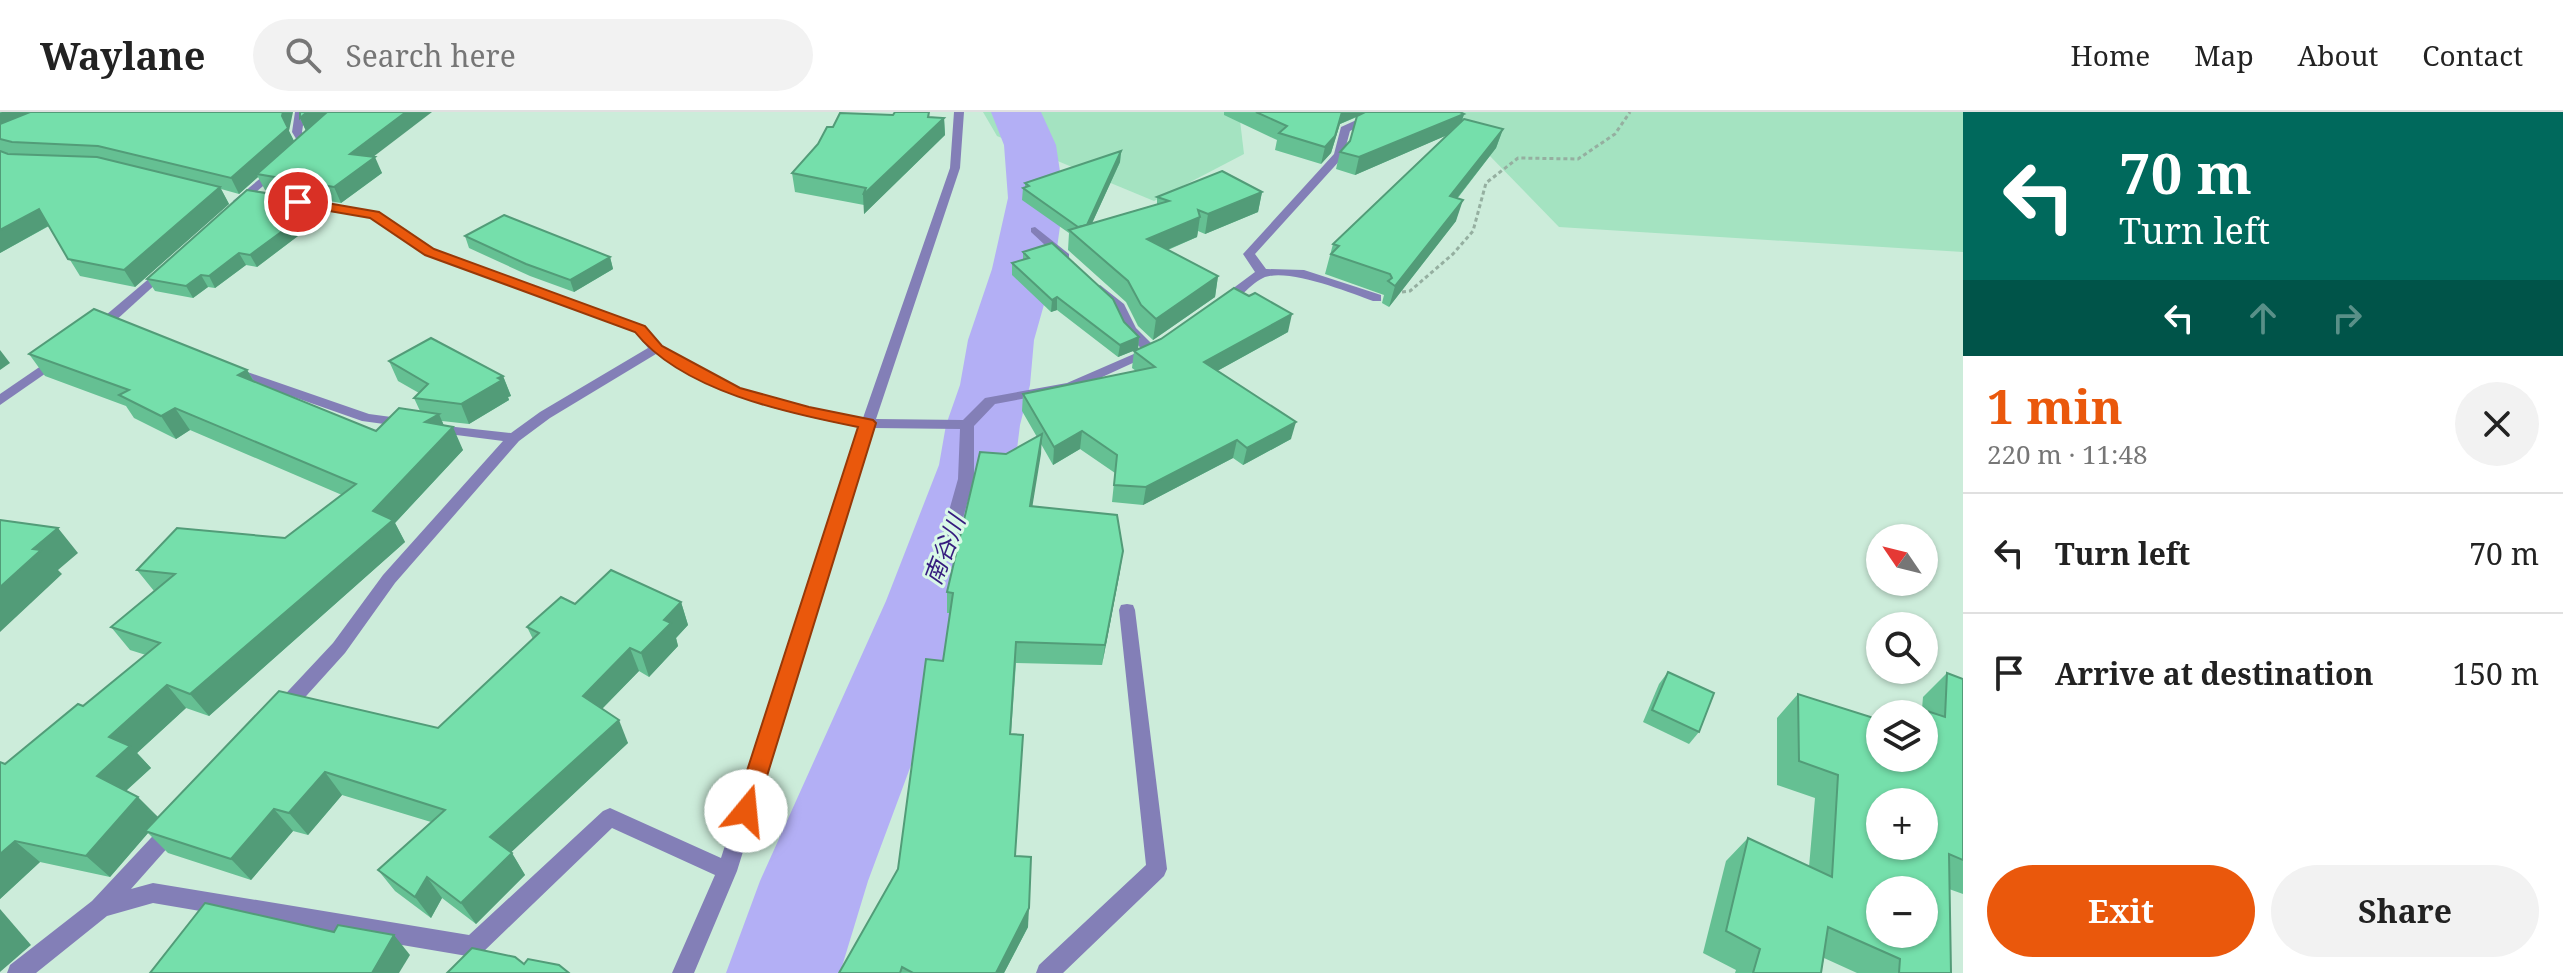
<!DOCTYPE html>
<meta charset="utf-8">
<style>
body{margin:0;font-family:"Noto Serif","Noto Sans JP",serif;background:#f2f2f2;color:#222;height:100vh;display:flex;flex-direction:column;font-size:30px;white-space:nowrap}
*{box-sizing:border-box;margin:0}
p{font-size:26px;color:#767676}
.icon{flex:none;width:44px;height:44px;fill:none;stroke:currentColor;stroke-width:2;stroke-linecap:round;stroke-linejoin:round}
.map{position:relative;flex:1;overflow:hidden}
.side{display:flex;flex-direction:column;background:#fff;width:600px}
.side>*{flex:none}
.top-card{background:#00695c;color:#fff;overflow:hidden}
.needle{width:52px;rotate:305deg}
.fabs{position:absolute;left:1866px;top:412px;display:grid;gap:16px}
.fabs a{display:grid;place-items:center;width:72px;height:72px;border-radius:50%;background:#fff;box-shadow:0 2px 6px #0004;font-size:40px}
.pin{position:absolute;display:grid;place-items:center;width:68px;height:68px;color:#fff;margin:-34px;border:4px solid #fff;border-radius:50%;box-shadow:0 2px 8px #0007}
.me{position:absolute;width:88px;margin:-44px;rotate:17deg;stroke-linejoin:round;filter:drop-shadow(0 0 6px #0008)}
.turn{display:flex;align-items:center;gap:28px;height:168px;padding:0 24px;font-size:36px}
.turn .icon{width:104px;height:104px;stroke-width:2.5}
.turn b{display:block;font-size:56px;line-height:68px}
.lanes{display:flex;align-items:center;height:76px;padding:0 24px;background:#0003;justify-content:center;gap:40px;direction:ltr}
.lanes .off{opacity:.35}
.round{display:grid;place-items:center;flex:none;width:84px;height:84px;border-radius:42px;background:#f2f2f2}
.head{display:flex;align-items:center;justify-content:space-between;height:136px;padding:0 24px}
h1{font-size:48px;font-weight:700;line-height:60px;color:#ea580c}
.cta{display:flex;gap:16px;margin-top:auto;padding:16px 24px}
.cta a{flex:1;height:92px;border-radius:48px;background:#ea580c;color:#fff;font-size:32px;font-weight:700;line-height:92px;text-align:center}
.cta a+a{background:#f2f2f2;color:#222}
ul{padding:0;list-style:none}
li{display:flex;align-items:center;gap:24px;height:120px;padding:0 24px;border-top:2px solid #e0e0e0}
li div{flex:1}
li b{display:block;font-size:30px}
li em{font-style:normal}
header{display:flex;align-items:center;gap:48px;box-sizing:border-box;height:112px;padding:0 40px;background:#fff;border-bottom:2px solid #e0e0e0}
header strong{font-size:38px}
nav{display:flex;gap:44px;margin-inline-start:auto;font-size:28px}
.search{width:560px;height:72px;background:#f2f2f2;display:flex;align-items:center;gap:20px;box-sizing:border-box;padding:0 28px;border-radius:44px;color:#767676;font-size:30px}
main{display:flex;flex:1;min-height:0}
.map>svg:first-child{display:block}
.green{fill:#a4e3c1}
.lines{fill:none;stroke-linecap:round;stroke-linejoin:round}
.river{fill:#b3aff5;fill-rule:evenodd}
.path{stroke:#95afa0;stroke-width:3;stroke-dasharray:4 3;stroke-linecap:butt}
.street{fill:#837fb7;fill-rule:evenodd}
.wall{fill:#65c093}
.shaded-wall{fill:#529c78}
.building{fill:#75dfab;stroke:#529c78;stroke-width:2;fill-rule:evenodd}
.route{fill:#ea580c;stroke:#983908;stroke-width:2}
.labels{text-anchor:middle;stroke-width:6;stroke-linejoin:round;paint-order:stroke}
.water-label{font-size:24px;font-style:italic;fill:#351b7e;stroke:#d9f9e7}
</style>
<header>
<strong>Waylane</strong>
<div class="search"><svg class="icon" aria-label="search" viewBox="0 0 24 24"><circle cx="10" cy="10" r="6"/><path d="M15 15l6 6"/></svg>Search here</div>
<nav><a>Home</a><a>Map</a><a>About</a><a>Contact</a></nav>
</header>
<main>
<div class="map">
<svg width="1963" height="861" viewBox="0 0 1963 861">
<rect width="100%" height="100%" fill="#ccecda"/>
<g class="green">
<path d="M983,0H1239L1244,42L1154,89L997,24Z"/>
<path d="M1447,0H1963V140L1559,115Z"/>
</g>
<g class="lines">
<path class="river" d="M991,0H1041L1056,33L1064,86L1054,157L1034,228L1030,273L1020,313L1015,353L972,489L868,769L840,861H726L760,769L886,489L939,353L946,313L960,273L968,228L992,157L1008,86L1004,33Z"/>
<path class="path" d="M1402,180L1410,179L1453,142L1473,119L1486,71L1518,46L1578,47L1615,22L1630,0"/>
<g class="street">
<path d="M295,0H305L302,20L310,33L309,35H301L292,20Z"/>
<path d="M954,0H964L960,56L876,307L963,308L985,286L1067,271L1143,238L1125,221L1114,197L1094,177L1100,173L1124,192L1136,216L1159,239L1076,277L995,292L974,314V367L952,445L944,451L936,445L958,367L960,317L874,316L737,759L694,861H672L715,763L612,716L481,842L473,845L153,791L107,804L36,861H7L10,853L92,789L164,712L171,709L178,712L181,718L178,724L131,777L153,771L469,823L603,699L610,696L721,746L860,314L807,304L730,282L656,242L550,306L519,329L395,471L345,541L289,603L282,606L275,603L273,598L275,593L333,531L383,463L503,329L433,320L426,315L428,312L511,321L540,300L648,236L635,220L426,142L371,106L303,94L297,91L303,88L378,101L434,138L645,214L661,234L740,276L808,296L863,306L950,56Z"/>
<path d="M1374,0H1387L1350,19L1343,45L1255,142L1266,157L1304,158L1381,183V189H1373C1348,180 1286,155 1263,166C1247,173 1234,197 1216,195V189L1255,160L1243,142L1334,42L1341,15Z"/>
<path d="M274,55L283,57L241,93H233V89Z"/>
<path d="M1035,115L1069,142V148H1061L1031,120V116Z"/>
<path d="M164,154L170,158L168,161L103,220H93V214Z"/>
<path d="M57,243L62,244V250L0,293V282Z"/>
<path d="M233,255L369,302L406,307L413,311L406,315L362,309L228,262V256Z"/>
<path d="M1127,492L1133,493L1135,498L1167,757L1164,764L1063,861H1036L1039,853L1146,753L1119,498L1121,493Z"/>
</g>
</g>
<g class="wall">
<path d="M0,0L289,19L294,29L306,19L300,6L373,45L382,61L341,91L265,78L258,65L239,82L221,77L229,92L135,175L80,164L49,114L0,141L8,42H10L0,39Z"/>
<path d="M1224,0H1460L1464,2L1462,9L1503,17L1496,36L1457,87L1456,109L1389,195L1382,191L1384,183L1325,162L1333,132L1447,23L1355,63L1336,57L1340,40L1350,29L1357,5L1340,12L1331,41L1321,52L1275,38L1277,28L1224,3Z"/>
<path d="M929,5L944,6L945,23L864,102V93L795,80L792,61L833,15Z"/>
<path d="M1121,39L1120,50L1092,111L1157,92V85L1262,80L1258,100L1205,122L1198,119L1197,125L1168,138L1218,164L1215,185L1153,228L1138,214L1126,190L1068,138L1069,121L1022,88L1023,76L1025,75V71Z"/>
<path d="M327,102L257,155L246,153L215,176L208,175L193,186L155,179L147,167Z"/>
<path d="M465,124L610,145L613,157L574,180L530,164L469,136Z"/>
<path d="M1023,140L1124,210L1139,225L1138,237L1118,245L1057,198L1051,200L1012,163V151L1023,148Z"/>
<path d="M1288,220L1217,259L1291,327L1243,353L1233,346L1143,393L1112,390L1115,361L1080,337L1053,353L1041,332L1032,394L1120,459L1102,553L1016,551L1011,622L1015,744L1028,815L1004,861H839L898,757L943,549L950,501H947V480L1006,342L1037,325L1022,299L1023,282L1136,259L1132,256L1134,239Z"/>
<path d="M29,242L247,258L254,269L376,319L420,299L414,286L419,281L398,269L389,249L503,264L511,284L508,285L509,288L469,312L442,309L444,314L463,338L395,411L405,430L209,604L186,596L137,641L151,656L126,679L158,705L438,616L533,527L527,515L575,492L681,490L688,513L676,526L678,534L649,565L639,559L602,597L628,631L511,740L525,763L476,812L442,786L431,806L395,779L378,758L431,710L342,683L308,723L293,719L251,768L168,741L148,721L110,765L40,750L0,787V650L5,652L83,594L146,543L130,538L111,515L154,479L137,458L285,426L342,383L190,318L176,327L134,306L126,294L45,264Z"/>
<path d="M1668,560L1699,620L1689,632L1643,610L1659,572Z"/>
<path d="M1947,561L1963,567V782L1949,777L1951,861H1857L1824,846L1821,861H1735L1736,858L1703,841L1726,749L1748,726L1809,755L1815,686L1777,673V606L1798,582L1880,646L1924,602H1908L1915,595L1922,597L1923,585Z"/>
</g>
<g class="shaded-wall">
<path d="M2,0H53L0,19V1Z"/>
<path d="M283,0H293L289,19L295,31L257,62L258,65L239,82L231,66L282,4Z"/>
<path d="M307,0H330L307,21L300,6Z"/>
<path d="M406,0H432L356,58L350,42Z"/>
<path d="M929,0L930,18L944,6L945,23L864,102L863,83L928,5Z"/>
<path d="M1342,0H1367L1340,12L1331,41L1321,52L1325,35Z"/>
<path d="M1464,2L1459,18L1355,63L1359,45Z"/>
<path d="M1503,17L1496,36L1443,104L1450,84Z"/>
<path d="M1121,39L1120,50L1083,131L1084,119Z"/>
<path d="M375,45L382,61L341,91L334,75Z"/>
<path d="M220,75L229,92L135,175L124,158Z"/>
<path d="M1262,80L1258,100L1205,122L1208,102Z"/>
<path d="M1463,88L1456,109L1389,195L1395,174Z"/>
<path d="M322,90L327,102L257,155L250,143Z"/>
<path d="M39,97L50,113L0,141V118Z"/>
<path d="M1200,105L1197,125L1145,147L1147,127Z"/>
<path d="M239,141L246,153L215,176L209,164Z"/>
<path d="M610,145L613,157L574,180L570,168Z"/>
<path d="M201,163L208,175L193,186L186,174Z"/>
<path d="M1218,164L1215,185L1153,228L1156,207Z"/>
<path d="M1057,185V198L1051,200L1052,188Z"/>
<path d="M1292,202L1288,220L1201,268L1204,250Z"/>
<path d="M1139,225L1138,237L1118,245L1120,233Z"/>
<path d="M0,238L10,251L0,258Z"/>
<path d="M247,258L260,280L238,263Z"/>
<path d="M503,264L511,284L508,285L509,288L469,312L461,292Z"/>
<path d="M175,296L190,318L176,327L161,304Z"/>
<path d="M439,302L447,321L453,315L463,338L395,411L405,430L209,604L190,582L373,399L425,310Z"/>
<path d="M1296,310L1291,327L1243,353L1247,336Z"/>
<path d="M1082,319L1080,337L1053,353L1054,335Z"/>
<path d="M1042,322L1041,342L1029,415L1030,394Z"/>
<path d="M1237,328L1233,346L1143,393L1146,375Z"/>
<path d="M58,416L78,441L58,458L62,462L0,520V475L33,437Z"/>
<path d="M1123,439L1120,459L1102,553L1105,533Z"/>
<path d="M681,490L688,513L676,526L678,534L649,565L641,541L664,508Z"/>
<path d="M630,536L639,559L592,607L583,584Z"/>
<path d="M167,573L186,596L137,641L151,656L119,685L97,664L109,625Z"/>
<path d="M619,608L628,631L504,747L490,725Z"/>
<path d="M325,660L342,683L308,723L289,701Z"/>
<path d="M138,685L160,707L145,719L148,721L110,765L86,744Z"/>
<path d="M274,697L293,719L251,768L231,747Z"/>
<path d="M15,729L40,750L0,787V742Z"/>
<path d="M512,741L525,763L476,812L461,791Z"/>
<path d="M427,765L442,786L431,806L415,785Z"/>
<path d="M1029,796L1028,815L1004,861H996Z"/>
<path d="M0,797L31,833L0,860Z"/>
<path d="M394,823L410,843L399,861H372Z"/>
</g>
<g class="building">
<path d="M30,0H283L282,4L288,16L231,66L98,34L12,30L0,27V12Z"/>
<path d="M300,0H307L300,6Z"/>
<path d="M327,0H406L350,42L375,45L334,75L257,62Z"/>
<path d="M895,0H929L928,5L944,6L863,83L866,76L792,61L818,32L827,15H833L840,1L893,3Z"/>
<path d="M1256,0H1342L1335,24L1325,35L1279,21L1287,14Z"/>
<path d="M1365,0H1460L1464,2L1359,45L1340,40L1350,29L1357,4Z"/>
<path d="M1464,7L1503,17L1450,84L1463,88L1395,174L1388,169L1392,166L1390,162L1331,142L1339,134L1333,132Z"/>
<path d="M0,39L8,42L97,45L220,75L124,158L68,147L39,97L0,118Z"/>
<path d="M1121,39L1087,113L1078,115L1023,76L1029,74L1025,71Z"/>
<path d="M1222,59L1262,80L1208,102L1198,98L1200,105L1147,127L1218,164L1156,207L1141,193L1128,169L1069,118L1169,89L1157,85Z"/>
<path d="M247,78L322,90L250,143L239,141L209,164L201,163L186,174L147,167Z"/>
<path d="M504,103L610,145L570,168L526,152L465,124Z"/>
<path d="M1052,131L1113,187L1124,210L1139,225L1120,233L1057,185L1052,188L1012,151L1029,146L1023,140Z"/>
<path d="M1234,176L1249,184L1255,181L1292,202L1204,250L1296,310L1247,336L1237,328L1146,375L1114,373L1117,343L1082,319L1054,335L1023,282L1155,255L1134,239L1161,227Z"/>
<path d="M94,197L247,258L238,263L376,319L399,296L439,302L425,310L453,315L373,399L393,408L190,582L167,573L109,625L130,634L97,664L138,685L86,744L15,729L0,742V650L5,652L78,592L83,594L160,531L111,515L175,462L137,458L177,416L285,426L356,372L175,296L161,304L119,283L129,278L29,242Z"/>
<path d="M431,226L503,264L498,266L502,268L461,292L414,286L428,272L389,249Z"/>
<path d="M1042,322L1030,394L1117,403L1123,439L1105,533L1016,530L1010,622L1023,623L1015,744L1031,745L1029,796L996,861H913L902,855L900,861H839L898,757L926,547L943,549L953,481L947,480L980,340L1006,342Z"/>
<path d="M0,408L58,416L33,437L41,438L0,475Z"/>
<path d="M611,458L681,490L664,508L671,511L641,541L630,536L583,584L619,608L490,725L512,741L461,791L427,765L415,785L378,758L445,698L325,660L289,701L274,697L231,747L145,719L279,579L438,616L539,521L527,515L561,485L575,492Z"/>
<path d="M1668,560L1714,581L1699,620L1652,598Z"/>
<path d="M1947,561L1963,567V748L1949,742L1951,861H1899L1900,847L1828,815L1821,861H1753L1760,837L1726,819L1748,726L1832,765L1838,663L1799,649L1798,582L1880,608V646H1924V602H1916L1915,595L1945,605ZM1880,690H1924V734H1880ZM1880,778H1924V822H1880Z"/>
<path d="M205,791L334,820L338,813L394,823L372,861H150Z"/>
<path d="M472,836L515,845L524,852L528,847L559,853L569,861H447Z"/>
</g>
<path class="route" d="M298,86L379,100L434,137L645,214L662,234L740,276L809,295L873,308L876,311L754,706L746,709L738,706L734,699L858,315C787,301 682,279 635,220L425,143L370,106L294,93V88Z"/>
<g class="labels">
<g class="water-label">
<text transform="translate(945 438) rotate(-69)" y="8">南谷川</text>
</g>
</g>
</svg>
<div class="fabs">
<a><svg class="needle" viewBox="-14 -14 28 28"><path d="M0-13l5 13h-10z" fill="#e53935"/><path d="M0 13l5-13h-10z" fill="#767676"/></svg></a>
<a><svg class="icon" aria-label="search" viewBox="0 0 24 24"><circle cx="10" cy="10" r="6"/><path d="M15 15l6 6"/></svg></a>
<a><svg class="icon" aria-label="layers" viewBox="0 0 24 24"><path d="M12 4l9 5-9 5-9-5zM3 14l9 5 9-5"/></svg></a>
<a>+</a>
<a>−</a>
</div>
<div class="pin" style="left:298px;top:90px;background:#d93025"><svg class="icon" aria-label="arrive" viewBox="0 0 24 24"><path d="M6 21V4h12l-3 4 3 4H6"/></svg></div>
<svg class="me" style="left:746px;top:699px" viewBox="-20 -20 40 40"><circle r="19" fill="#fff"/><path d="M0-13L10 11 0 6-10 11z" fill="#ea580c"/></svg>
</div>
<section class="side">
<div class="top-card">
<div class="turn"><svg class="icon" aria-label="left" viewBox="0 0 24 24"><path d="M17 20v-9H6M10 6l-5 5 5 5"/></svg><div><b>70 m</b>Turn left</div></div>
<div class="lanes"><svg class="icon" aria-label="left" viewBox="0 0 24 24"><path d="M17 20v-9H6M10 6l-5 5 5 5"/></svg><svg class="icon off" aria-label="ahead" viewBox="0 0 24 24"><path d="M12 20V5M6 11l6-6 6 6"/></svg><svg class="icon off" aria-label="right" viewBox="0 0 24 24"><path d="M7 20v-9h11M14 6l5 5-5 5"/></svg></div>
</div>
<div class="head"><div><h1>1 min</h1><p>220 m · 11:48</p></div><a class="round"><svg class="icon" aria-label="close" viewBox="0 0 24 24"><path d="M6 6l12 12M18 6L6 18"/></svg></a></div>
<ul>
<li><svg class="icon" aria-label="left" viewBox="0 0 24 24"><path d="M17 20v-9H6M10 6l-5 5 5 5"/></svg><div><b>Turn left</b></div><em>70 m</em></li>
<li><svg class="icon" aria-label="arrive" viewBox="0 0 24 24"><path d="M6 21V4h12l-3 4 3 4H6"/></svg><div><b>Arrive at destination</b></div><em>150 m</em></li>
</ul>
<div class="cta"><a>Exit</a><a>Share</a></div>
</section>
</main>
